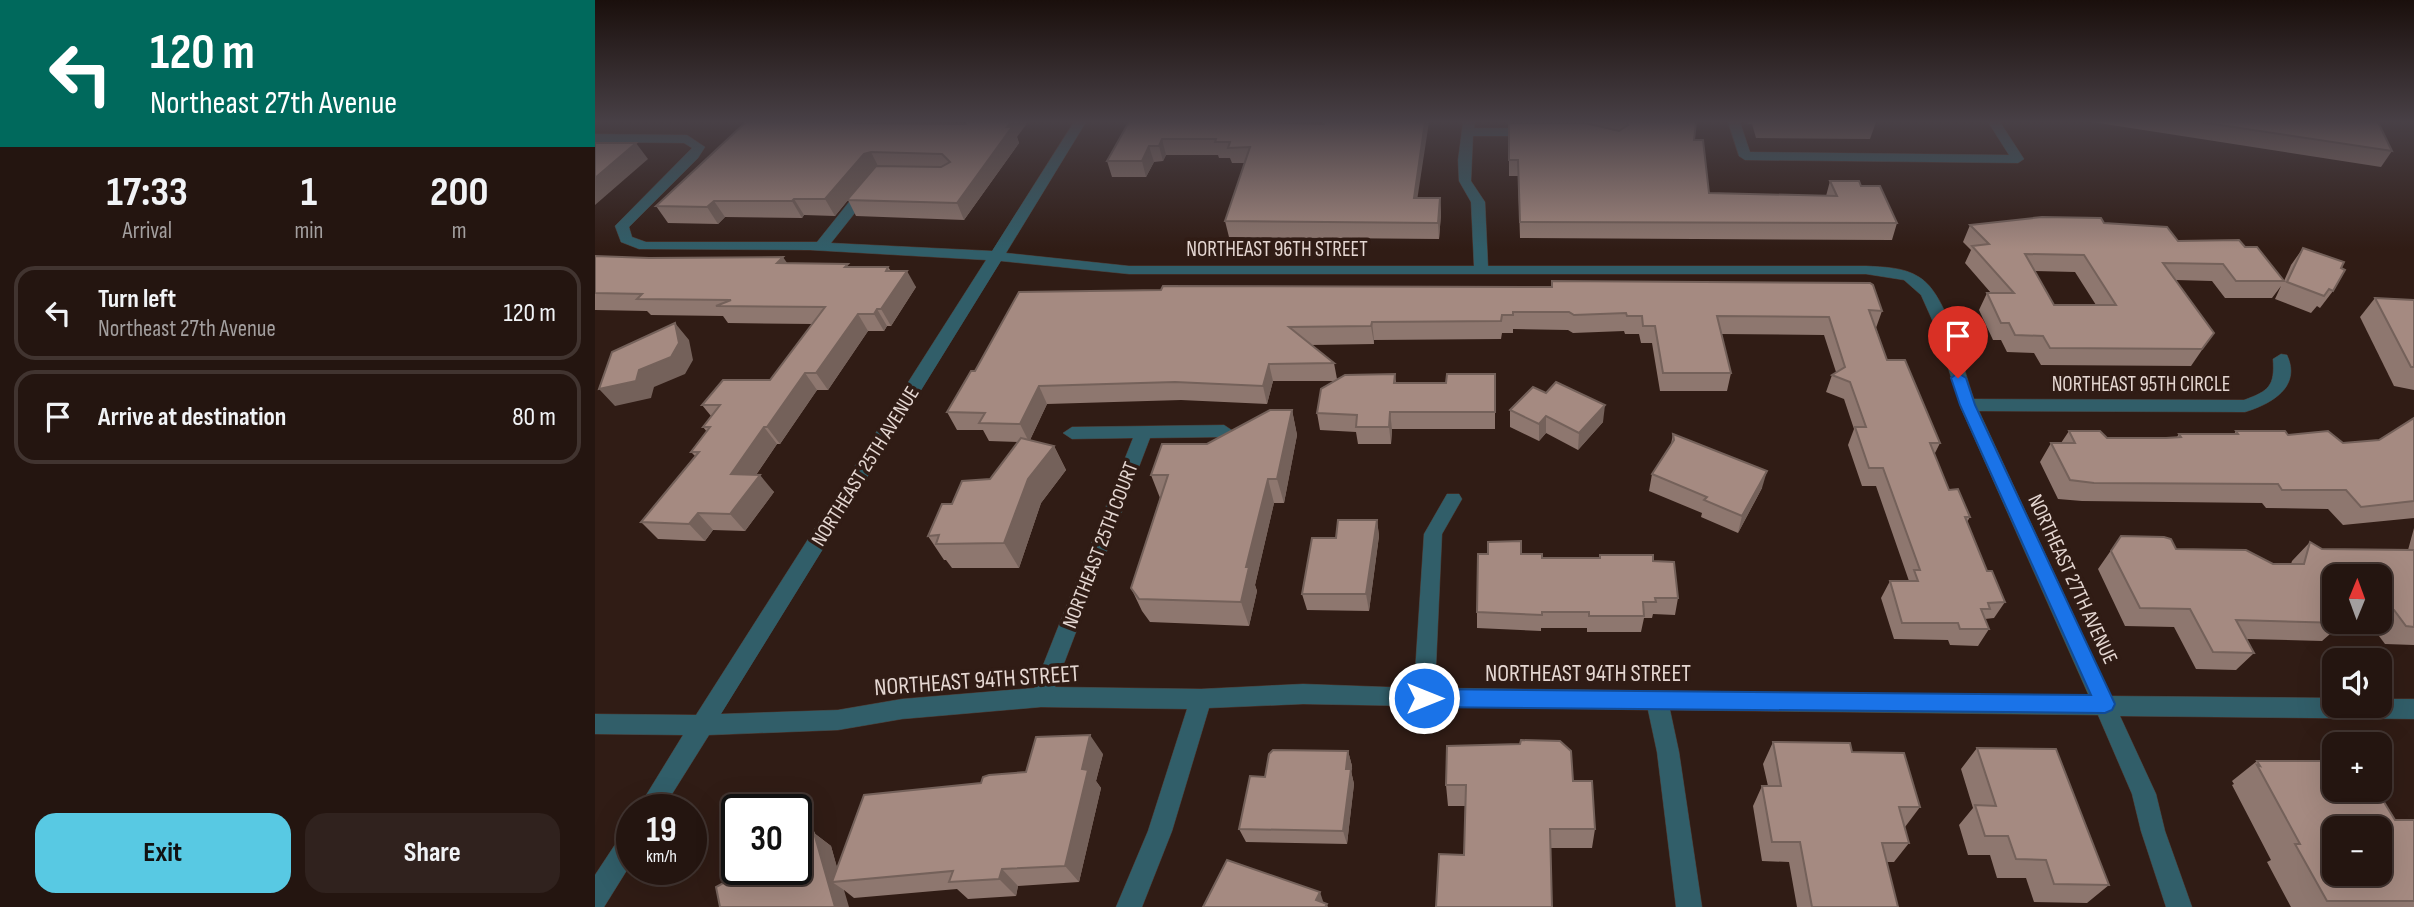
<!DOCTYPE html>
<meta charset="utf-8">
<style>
body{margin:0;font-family:"Sofia Sans Condensed",sans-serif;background:#30221e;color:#f1f3f6;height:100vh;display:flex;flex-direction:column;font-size:26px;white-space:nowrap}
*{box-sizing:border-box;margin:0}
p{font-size:23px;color:#a39f9f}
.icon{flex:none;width:38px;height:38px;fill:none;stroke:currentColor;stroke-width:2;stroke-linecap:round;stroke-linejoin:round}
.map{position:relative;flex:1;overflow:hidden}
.side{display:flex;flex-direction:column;background:#241510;width:595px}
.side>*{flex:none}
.hud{background:#00695c;color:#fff;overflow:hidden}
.needle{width:46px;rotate:1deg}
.controls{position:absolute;left:1727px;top:564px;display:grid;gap:14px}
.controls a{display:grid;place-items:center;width:70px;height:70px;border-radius:14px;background:#241510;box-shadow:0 7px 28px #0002,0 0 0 2px #413430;font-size:35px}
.speed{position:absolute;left:21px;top:794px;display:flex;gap:14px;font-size:35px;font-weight:700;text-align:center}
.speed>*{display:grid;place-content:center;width:91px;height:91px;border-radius:50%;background:#241510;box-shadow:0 7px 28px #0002,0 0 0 2px #413430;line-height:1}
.speed small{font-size:18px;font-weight:400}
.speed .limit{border:4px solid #111;border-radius:10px;background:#fff;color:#111}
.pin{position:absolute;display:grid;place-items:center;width:60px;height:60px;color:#fff;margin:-72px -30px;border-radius:50% 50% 50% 0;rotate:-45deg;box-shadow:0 0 7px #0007}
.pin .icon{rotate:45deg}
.me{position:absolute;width:77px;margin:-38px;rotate:90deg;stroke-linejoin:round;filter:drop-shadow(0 0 5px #0008)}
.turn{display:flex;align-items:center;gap:24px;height:147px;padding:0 35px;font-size:32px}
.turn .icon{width:91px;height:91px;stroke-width:2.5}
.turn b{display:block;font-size:49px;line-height:60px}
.eta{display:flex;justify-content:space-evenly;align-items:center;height:119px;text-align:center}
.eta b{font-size:42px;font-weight:700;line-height:49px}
.cta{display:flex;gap:14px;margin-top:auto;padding:14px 35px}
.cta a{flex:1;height:80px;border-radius:21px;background:#58c9e3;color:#111;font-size:28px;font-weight:700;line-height:80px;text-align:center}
.cta a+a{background:#30221e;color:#f1f3f6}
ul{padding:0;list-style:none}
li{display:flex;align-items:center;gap:21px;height:94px;margin:0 14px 10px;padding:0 21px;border:4px solid #413430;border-radius:21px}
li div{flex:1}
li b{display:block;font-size:26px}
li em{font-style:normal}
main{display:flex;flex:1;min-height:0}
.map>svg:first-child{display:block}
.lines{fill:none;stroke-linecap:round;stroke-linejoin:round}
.minor-casing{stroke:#4d3a33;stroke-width:1}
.minor{fill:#315e69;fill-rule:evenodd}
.wall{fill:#8e776f;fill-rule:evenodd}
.shaded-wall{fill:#74615a}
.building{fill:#a58a81;stroke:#74615a;stroke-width:2;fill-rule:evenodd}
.route{fill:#1a73e8;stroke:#114b97;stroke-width:2}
.labels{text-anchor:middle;stroke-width:7;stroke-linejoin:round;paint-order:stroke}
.street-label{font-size:21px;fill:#e5d7d2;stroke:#301c15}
.near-street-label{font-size:24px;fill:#e5d7d2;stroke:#301c15}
</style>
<main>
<section class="side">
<div class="hud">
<div class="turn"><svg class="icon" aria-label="left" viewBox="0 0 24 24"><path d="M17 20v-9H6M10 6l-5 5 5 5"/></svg><div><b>120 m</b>Northeast 27th Avenue</div></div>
</div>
<div class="eta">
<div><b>17:33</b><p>Arrival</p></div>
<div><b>1</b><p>min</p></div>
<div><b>200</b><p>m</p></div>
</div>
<ul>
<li><svg class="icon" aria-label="left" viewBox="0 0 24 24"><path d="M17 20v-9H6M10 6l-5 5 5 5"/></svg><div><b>Turn left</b><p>Northeast 27th Avenue</p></div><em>120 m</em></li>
<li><svg class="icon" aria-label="arrive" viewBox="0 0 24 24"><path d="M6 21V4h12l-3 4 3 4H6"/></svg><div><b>Arrive at destination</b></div><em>80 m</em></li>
</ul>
<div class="cta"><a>Exit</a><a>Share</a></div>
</section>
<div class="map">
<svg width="1819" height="907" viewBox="0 0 1819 907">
<rect width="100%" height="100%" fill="#301c15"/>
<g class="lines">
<g class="minor-casing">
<g id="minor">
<path d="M479,122H491L411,253L534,266H879L876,202L864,181L863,160L868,122H880L879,128H937L943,132L937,136H878L876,181L890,202L893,266H1271C1288,267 1309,267 1324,277C1354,295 1367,367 1379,399L1649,400C1674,391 1680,386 1678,359L1686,354L1692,355C1707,387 1676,404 1650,412L1384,411L1516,696L1740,698V705H1785V699H1819V719L1525,716L1561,794L1570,831L1597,907H1571L1546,831L1537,794L1503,715L1075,710L1084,752L1107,907H1081L1062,752L1053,710L708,704L614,708L577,831L547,907H521L553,831L592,709L446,707L307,719L243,730L114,735L67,810H42L88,735L0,734V714L101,715L391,260L215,250L44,249L26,242L20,226L97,148L89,143L0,142V134L92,135L110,147L103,158L34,227L37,237L51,242H222L266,187L271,186L278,190L236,243L397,251ZM406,261L534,274H1271L1309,280L1326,295L1339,324L1366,408L1494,696L840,688L847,534L867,499L864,494H852L829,534L819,688L708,684L606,689L460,687L555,438L629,437L638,431L629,425L477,427L468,433L477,439L538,438L439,688L307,699L243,710L126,714Z"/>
<path d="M1133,122H1145L1155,152L1414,155L1393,122H1405L1429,159L1423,163L1150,160L1144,156Z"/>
<path d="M37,827V862L9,907H0V875L29,831Z"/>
</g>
</g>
<use href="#minor" class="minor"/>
</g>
<g class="wall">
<path d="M151,122H282L281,123L422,137L424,143L369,220L261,216L253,200L240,216L209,215L207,218L130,217L123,224L73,223L61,206Z"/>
<path d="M534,122H675L823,198H845L846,214L844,239L634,237L630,221L650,163H637L635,158H624L623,155H571L568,161L559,162L551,177H517L512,161Z"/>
<path d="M914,122H1101L1099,140L1114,193L1231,196L1235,181L1266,186L1302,223L1297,240L925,238L923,176H914Z"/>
<path d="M1152,122H1281L1275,139L1161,138L1157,124H1153Z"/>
<path d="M1497,122H1780L1797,151L1786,167Z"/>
<path d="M1509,223L1583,241L1650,247L1689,281L1696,265L1708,248L1738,291L1725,308L1722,306L1716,313L1680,299L1686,286L1677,298H1630L1617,281L1581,280L1607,350L1596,366L1446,365L1439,353L1412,352L1406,340H1398L1384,310L1392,293H1396L1370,263L1376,250L1368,242L1375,225ZM1440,271L1480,272L1501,305H1459Z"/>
<path d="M0,256L192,263L255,267H293L296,271L321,287L296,326H292L289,331H273L233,390H222L185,444H182L161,475L179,492L150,531L118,530L110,541L63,539L46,522L100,456L96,452L112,432L108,427L116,416L107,405L175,380L218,324L133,323L128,316L56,315L52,311L0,310Z"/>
<path d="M424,292L1287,311L1281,328L1292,360L1345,443L1339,455L1354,490L1375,517L1372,522L1392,571L1410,602L1399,618L1390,619L1394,629L1383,646L1355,645L1353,640L1299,639L1286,598L1295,581H1314L1281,486H1267L1253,445L1259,429L1249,399L1231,392L1237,375L1241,372L1229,335L1126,334L1136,373L1132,391H1065L1057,343H1046L1044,334H1030L1029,331L978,333L973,330L918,329V333H907L906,339L779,340V344L716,345L739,363L742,379L800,374L801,383H851L900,374V429H797L796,444H763L761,432L725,430L722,413L739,381H678L672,404L586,400L452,404L435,440L459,446L471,470L446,503L424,568H357L351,560H349L333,536L357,504L395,479L423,442L394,441L388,430H362L352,412L380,371Z"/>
<path d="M1780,298L1819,300V390L1799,386L1765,317Z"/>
<path d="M697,410L702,435L689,503H679L660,585L662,591L654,626L555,622L547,611L536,588L565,498L556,475L612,444Z"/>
<path d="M915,410L1008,422L983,450L951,433L944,441L915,427Z"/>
<path d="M1819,418V518L1748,525L1733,509L1671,508L1667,503L1487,501L1463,499L1445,462L1456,443H1466L1474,431L1512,438H1581L1584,434H1639L1641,431L1693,435L1748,443L1784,440Z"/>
<path d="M1078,434L1167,488L1143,533L1106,517L1107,513L1054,491L1057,474L1076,444Z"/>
<path d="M782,520L784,536L774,611L712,610L707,594L741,538Z"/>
<path d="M1819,528V645L1790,644L1778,628H1742L1727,641L1651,639L1659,653L1641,670L1601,669L1579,627L1530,626L1503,569L1526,536L1581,549L1678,564H1696L1697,561L1715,542L1727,549L1813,550ZM1740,576H1785V621H1740Z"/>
<path d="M926,554L947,558L1058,561L1083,598L1080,615L1058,614L1057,618H1049L1046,632H992V628H946V631L882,628V612Z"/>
<path d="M1178,742L1257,752L1325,807L1310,827L1314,843L1299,862H1292L1303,907H1202L1194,862L1167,861L1158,806L1167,786H1173L1168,764Z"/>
<path d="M1382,748L1514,885L1492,903L1439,902L1431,878H1402L1395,855H1373L1364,825L1378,808L1366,769Z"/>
<path d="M753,751L757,766L756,771L759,784L752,844L651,842L644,829L670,777Z"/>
<path d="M508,754L501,781L506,788L484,882L423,886L421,896L373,899L362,889L259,898L249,890L125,907L219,833L236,846L242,868L386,783Z"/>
<path d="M1662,761L1800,820H1819V907H1696L1672,862L1676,860L1637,785L1639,784L1637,781Z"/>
<path d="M978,781L1000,829L997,848H955L869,855L870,806H853L851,785Z"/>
</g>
<g class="shaded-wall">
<path d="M261,122H282L268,139L259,123Z"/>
<path d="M416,122H433L422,137L424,143L369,220L362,203Z"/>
<path d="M830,122H834L820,214L819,198Z"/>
<path d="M567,139L571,155L568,161L564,146Z"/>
<path d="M41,143L53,159L0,205V178Z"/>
<path d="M554,146L559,162L551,177L547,161Z"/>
<path d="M276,152L284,168L277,170L240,216L230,199L269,154Z"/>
<path d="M845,198L846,214L844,239L843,223Z"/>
<path d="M199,199L209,215L207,218L197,201Z"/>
<path d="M119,201L130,217L123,224L112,207Z"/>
<path d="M188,257L199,273L182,263Z"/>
<path d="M312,271L321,287L296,326L286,309Z"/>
<path d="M282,309L292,326L289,331L279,314Z"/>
<path d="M263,314L273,331L233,390L221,373Z"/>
<path d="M777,322L779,340V344L776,326Z"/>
<path d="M80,323L94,340L98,360L90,374L59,387L56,398L20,406L4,389L44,370Z"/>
<path d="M674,364L678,381L672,404L668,386Z"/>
<path d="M210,373L222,390L185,444L172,427Z"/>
<path d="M444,386L452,404L434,442L425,424Z"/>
<path d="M1010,405L1008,422L983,450L984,433Z"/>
<path d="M697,410L702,435L689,503L682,479Z"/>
<path d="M795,412L797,429L796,444L794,427Z"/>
<path d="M951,416V433L944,441V424Z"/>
<path d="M169,427L182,444L150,491L136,474Z"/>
<path d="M459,446L471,470L446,503L424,568L409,543L433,479Z"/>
<path d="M1172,471L1167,488L1143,533L1147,516Z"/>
<path d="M165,475L179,492L150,531L135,514Z"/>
<path d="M673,479L679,503L660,585L662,591L654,626L646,602L651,567Z"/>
<path d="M103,513L118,530L110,541L94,524Z"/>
<path d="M782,520L784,536L774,611L771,594Z"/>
<path d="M495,735L508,754L501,781L506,788L484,882L470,866L487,769Z"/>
<path d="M753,751L757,766L756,771L759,784L752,844L748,831L751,769Z"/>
<path d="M219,833L236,846L246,881L237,882L249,890L254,907H239Z"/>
<path d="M407,869L423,886L421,896L404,879Z"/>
<path d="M725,892L730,907L732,904L733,907H723L721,900Z"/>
</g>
<g class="building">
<path d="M151,122H261L259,123L371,124L372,122H416L412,127H417L362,203L252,200L281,166L346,167L355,162L347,154L276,152L269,154L230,199H199L197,201H119L112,207L61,206Z"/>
<path d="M534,122H670L729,124V122H830L819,198H845L843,223L630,221L655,147L633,148L635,142H620L621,139H567L564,146H554L547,161H512Z"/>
<path d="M1031,122H1101L1099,140H1108L1114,193L1242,196L1235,181H1264L1266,186H1285L1302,223L925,222L923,160H914V123H990L1024,131L1033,125Z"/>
<path d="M1605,122H1783L1797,151Z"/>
<path d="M0,143H41L0,178Z"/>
<path d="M1447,217L1506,218L1509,223L1572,227L1583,241L1644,240L1650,247H1662L1689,281H1641L1628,264L1568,263L1619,333L1607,349L1455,348L1448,336L1420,335L1414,323H1406L1392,293H1419L1377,246L1394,244L1375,225ZM1430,254L1489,255L1521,305H1459Z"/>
<path d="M1708,248L1749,262L1746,268L1750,270L1738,291L1734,289L1729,296L1692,282Z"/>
<path d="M0,256L54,258L188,257L182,263L253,264L250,267H293L291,271H312L286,309H282L279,314H263L221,373H210L172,427H169L136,474L165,475L135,514L103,513L94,524L46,522L104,452H96L115,427H108L125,405H107L128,380H175L230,307L121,306L136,300L42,299L47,294L0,293Z"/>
<path d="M957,281L1275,283L1278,285L1287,311L1274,310L1292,360H1310L1345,443H1335L1354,490L1363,489L1375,517H1370L1392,571H1397L1410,602L1393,603L1395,609H1386L1394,629H1365L1363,623H1307L1295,581H1323L1319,570H1325L1288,468H1274L1260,427H1271L1255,382L1237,375L1250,367L1234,317L1122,316L1136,373H1068L1060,326H1048L1047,316H1032L1031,313L979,315L974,312H918V315H907L906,321L777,322L776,326L694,327L739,363L674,364L668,386L580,382L444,386L425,424L384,423L390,413L352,412L376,371H380L424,292L566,290L568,286L957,287Z"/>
<path d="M1780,298L1819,300V367H1816Z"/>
<path d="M80,323L84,343L76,357L44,370L41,381L4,389L17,352Z"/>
<path d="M800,374L799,383H851L852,374H900V412H795L794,427H761L762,415L722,413L726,389L750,375Z"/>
<path d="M961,382L1010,405L984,433L951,416L944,424L915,410L938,387L951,393Z"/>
<path d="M675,410H697L682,479H673L651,567H654L646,602L544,599L536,588L573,475H556L567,444H612Z"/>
<path d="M1819,418V501L1766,507L1751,490H1687L1683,484L1499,483L1475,480L1456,443H1480L1474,431H1505L1512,438H1571L1586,437L1584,434H1643L1641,431H1690L1693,435L1733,431L1748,443L1784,440Z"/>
<path d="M1078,434L1172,471L1147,516L1109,500L1112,497L1057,474L1079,440Z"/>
<path d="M426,438L459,446L433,479L409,543L341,544L344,535L333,536L347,504H357L367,481L395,479Z"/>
<path d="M743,520H782L771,594H707L717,538H741Z"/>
<path d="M1526,536L1569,537L1576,539L1581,549L1651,550L1678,564H1709L1715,542L1727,549L1819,550V627L1811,626L1799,610H1785V576H1740V610H1738L1740,612V621H1745L1747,623L1641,620L1659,653L1618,652L1595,609L1545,608L1516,551Z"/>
<path d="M926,541V554H947V558H1005V555H1058V561L1079,562L1083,598H1060L1061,602H1048L1049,616H994V612H947V615L882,612L883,554H893V542Z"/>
<path d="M495,735L487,769L493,770L470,866L407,869L404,879L354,882L358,871L237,882L269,795L386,783L388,777L394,775L431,772L441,737Z"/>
<path d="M926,740L965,741L976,751L978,781H997L1000,829H955L957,907H841L844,854L869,855L871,785H851L852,746L925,744Z"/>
<path d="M1178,742L1255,743L1257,752L1309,753L1325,807H1304L1314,843H1287L1303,907H1217L1205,842H1177L1167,786H1186Z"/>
<path d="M1382,748L1461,749L1514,885L1459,884L1451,860L1421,859L1413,836H1390L1380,805L1401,806Z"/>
<path d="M678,750L753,751L751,769H756L748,831L644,829L655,776L670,777L674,754Z"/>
<path d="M1662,761H1740V789H1781L1800,820H1819V901H1732L1700,844H1705L1662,765L1665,766ZM1740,828H1785V873H1740Z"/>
<path d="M219,833L240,907H125L121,887L152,870H201V843Z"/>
<path d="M632,860L725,892L721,900L732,904L730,907H608Z"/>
</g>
<linearGradient id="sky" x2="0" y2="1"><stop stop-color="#1a0f0c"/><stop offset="0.49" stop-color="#484046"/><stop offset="1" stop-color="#484046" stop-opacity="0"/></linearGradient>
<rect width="1819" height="249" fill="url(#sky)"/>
<path class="route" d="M1363,373L1371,378L1380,405L1520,704L1517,710L1510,713L829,707L822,704L819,698L822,692L829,689L1496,695L1365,405L1356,378Z"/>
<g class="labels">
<g class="street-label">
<text x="682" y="256">NORTHEAST 96TH STREET</text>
<text x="1546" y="391">NORTHEAST 95TH CIRCLE</text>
<text transform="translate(270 466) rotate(-58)" y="7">NORTHEAST 25TH AVENUE</text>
<text transform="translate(505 545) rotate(-69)" y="7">NORTHEAST 25TH COURT</text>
<text transform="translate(1478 579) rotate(65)" y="7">NORTHEAST 27TH AVENUE</text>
</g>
<g class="near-street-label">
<text x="993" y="681">NORTHEAST 94TH STREET</text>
<text transform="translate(382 680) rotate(-4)" y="8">NORTHEAST 94TH STREET</text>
</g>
</g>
</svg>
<div class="controls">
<a><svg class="needle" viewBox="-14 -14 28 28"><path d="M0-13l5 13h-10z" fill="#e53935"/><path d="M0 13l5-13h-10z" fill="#a39f9f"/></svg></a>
<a><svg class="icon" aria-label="sound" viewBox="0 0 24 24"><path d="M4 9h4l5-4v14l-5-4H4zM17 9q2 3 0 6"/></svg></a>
<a>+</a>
<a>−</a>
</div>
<div class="speed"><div>19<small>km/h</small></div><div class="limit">30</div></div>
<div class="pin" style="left:1363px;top:378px;background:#d93025"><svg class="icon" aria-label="arrive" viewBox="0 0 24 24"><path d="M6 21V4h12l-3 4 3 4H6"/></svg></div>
<svg class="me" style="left:829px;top:698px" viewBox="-20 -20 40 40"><circle r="17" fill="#1a73e8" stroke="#fff" stroke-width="3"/><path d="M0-11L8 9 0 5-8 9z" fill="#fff"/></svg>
</div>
</main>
